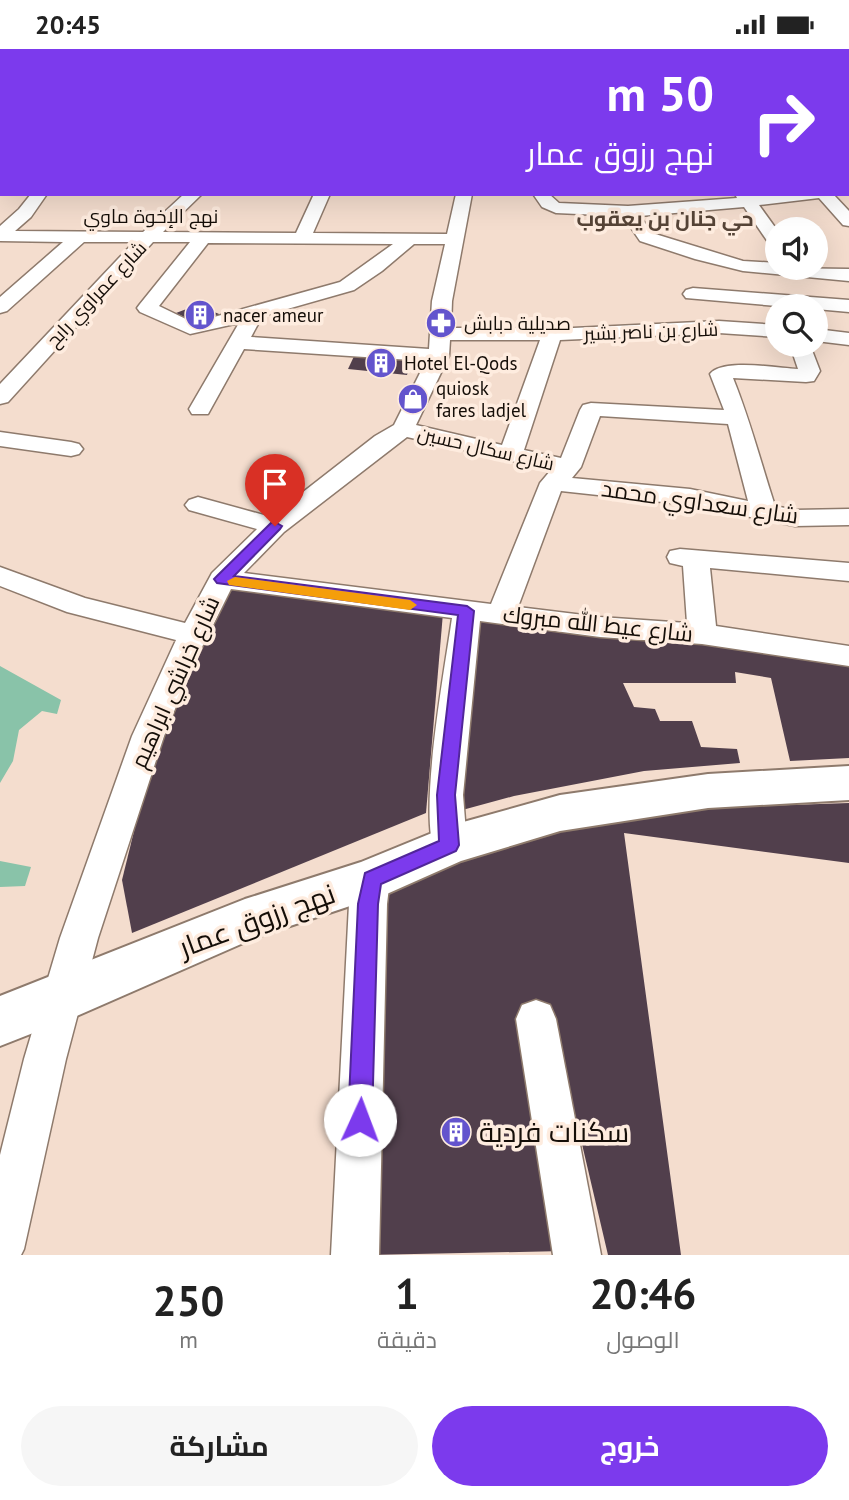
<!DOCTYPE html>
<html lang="ar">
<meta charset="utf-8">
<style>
body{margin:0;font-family:"PT Sans",Cairo,sans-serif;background:#f6f6f6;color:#222;direction:rtl;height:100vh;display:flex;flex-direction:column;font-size:26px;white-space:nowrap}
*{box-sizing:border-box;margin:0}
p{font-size:23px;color:#767676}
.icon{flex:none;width:38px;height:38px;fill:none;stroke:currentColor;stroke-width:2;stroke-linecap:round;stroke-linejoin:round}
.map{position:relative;height:1206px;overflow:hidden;direction:ltr}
.sheet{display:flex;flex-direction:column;background:#fff;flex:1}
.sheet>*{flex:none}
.banner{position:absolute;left:0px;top:0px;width:850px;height:147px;box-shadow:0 7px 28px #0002;direction:rtl;background:#7c3aed;color:#fff;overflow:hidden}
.controls{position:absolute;left:765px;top:168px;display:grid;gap:14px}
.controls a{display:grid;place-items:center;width:63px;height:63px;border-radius:50%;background:#fff;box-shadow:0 7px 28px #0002;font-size:35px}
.pin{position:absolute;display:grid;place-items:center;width:60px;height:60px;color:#fff;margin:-72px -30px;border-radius:50% 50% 50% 0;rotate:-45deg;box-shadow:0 0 7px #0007}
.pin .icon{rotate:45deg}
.me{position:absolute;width:77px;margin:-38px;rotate:2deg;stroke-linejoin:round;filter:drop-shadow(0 0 5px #0008)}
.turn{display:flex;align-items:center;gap:24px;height:147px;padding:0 21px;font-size:32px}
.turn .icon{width:91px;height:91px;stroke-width:2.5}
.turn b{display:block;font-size:49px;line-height:60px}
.eta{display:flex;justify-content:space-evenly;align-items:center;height:119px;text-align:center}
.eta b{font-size:42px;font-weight:700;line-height:49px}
.button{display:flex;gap:14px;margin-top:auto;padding:14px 21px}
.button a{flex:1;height:80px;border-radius:42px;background:#7c3aed;color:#fff;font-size:28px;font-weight:700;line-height:80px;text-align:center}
.button a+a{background:#f6f6f6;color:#222}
.status{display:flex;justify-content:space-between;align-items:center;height:49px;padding:0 35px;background:#fff;direction:ltr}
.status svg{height:19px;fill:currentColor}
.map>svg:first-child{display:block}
.green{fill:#89c3a9}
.building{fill:#513f4c}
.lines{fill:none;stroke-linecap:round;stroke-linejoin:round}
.minor-casing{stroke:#8e7a6c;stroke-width:3}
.tertiary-casing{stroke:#8e7a6c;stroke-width:3}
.secondary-casing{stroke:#8e7a6c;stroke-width:4}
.minor{fill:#fff;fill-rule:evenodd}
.tertiary{fill:#fff;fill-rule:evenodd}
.secondary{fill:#fff;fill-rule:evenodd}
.route{fill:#7c3aed;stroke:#51269a;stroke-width:2}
.slow{fill:#f59e0b}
.labels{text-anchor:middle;stroke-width:7;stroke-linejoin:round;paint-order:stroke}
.far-street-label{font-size:19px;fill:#150e08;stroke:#feecdf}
.far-poi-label{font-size:19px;fill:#150e08;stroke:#feecdf;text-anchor:start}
.far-neighbourhood-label{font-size:21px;font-weight:bold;fill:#564437;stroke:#feecdf}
.street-label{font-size:23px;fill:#150e08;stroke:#feecdf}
.near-street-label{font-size:28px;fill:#150e08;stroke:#feecdf}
.near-poi-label{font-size:28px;fill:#150e08;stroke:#feecdf;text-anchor:start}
</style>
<div class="status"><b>20:45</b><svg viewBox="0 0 49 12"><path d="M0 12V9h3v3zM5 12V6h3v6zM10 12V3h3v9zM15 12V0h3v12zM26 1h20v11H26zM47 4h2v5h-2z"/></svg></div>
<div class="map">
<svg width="849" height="1206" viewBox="0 0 849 1206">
<rect width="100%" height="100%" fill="#f4ddce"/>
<g class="green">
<path d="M0,617L61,651L57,665L42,662L19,681L13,712L0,734Z"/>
<path d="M0,812L31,818L25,837L0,838Z"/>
</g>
<g class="building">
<path d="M197,256L224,267L200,276L176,264Z"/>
<path d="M356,303L413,308L407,326L348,320Z"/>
<path d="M232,536L443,564L426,764L132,884L122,831L151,713L180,620Z"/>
<path d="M473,572L755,597L849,614V709L790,712L771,629L735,623L736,634H623L634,658L655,660L660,672H692L701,698L737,700L740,714L644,722L514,747L455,763Z"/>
<path d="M849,754V814L624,784L681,1206H608L551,963L564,1202L367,1206L385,839L495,796L671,760Z"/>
</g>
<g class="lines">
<g class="minor-casing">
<g id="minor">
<path d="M40,0H67L68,2H41Z"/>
<path d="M201,0H215L200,2Z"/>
<path d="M257,0H270L256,2Z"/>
<path d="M293,0H321L322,2H294Z"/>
<rect x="437" y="0" width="12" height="2"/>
<path d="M824,0H838L839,2H825Z"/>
<rect x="0" y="29" width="2" height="8"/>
<rect x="0" y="84" width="2" height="8"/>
<path d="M2,110V120L0,121V111Z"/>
<path d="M31,145H47L31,168L15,182L143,183L184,145H202L163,183L296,184L314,145H330L313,184L447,185L456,145H472L452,252L451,279H573L719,272L777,276V288L719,284L560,291L524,401L561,409L580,361L583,356L591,354L724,361L710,325C722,309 778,319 798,320L790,296H810L820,322L814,332L806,333L733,329C750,371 761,414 775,457L795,461L849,460V476L795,477L690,456L561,442L518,558L600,568L687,574L683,517L670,514L667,508L670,502L680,500L849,514V532L710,519L716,577L849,597V617L702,595L600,588L480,572L463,746L467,796L462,806L449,811L436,806C417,767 445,619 452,569L231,540L193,616L164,687L98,889L66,1010L24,1200L21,1206H0V1106L24,1010L60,889L132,687L176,591L67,563L0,537V518L85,549L185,574L212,524L257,480L189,461L185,456L189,451L198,448L271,468L375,387L394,376L426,312L244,300L208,365H192L189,360L239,274L190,285L140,263L137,259L140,255L190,193H153L8,353L0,355V335L134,193H84L7,262L0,264V248L63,193L0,192V177L19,160ZM208,194L393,195L340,233L207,270L192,273L159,257ZM414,195H445L432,252L429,300L251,288L258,275L252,270L354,241L382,222ZM450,291H540L502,396L416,376L449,307ZM600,367L728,375L748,452L690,440L572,429L581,418ZM407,388L551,421L540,434L491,555L244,524L284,483Z"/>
<path d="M533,145H549L559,154L628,157L737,149L735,145H833L849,162V177L843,176L819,149L759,156L777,181L776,197L770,196L744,158L640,167L652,184L743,212L777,214V219L849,220V232L743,222L695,210L640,192L623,167L556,164L542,158Z"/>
<path d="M693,239L849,251V263L816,260V257H777L686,249L683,245L686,241Z"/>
<path d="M816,280L849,284V296L816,292Z"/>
<path d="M0,383L71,393L79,395L83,400L79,405L71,407L0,397Z"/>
<path d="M372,814L385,819L390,830L387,855L379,1206H331L349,855L354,830L359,819Z"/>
<path d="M536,951L550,956L556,970L601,1206H553L516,970L522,956Z"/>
</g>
</g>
<g class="tertiary-casing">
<path id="tertiary" d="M770,0H785L786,2H771Z"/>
</g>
<g class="secondary-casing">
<path id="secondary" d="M849,717V751L708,759L560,782L461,812L389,844L257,888L79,966L0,997V947L245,850L361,813L449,777L560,746L708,725Z"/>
</g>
<use href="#minor" class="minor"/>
<use href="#tertiary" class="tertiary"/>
<use href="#secondary" class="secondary"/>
</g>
<path class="route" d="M275,473L282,477L280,480L234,527L467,557L474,562L455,746L459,796L456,802L381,835L378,855L372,1071L368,1079L360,1083L352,1079L348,1071L358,855L365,824L439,792L437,746L458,566L217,534L214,530L217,527L271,474Z"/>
<path class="slow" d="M235,528L410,551L417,556L410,561L229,536L227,532Z"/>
<defs>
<g id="building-disc" transform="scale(1.575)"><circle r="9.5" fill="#6354cd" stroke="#feecdf"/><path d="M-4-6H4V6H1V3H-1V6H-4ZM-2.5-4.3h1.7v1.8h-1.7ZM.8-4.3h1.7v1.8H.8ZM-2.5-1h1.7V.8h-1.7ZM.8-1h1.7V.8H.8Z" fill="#fff"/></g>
<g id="pharmacy-disc" transform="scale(1.575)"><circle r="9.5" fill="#6354cd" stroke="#feecdf"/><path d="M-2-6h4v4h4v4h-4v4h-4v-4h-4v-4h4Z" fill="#fff"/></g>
<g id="shop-disc" transform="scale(1.575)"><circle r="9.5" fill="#6354cd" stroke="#feecdf"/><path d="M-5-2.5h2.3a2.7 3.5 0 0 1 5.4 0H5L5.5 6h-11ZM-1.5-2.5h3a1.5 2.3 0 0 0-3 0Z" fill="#fff"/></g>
</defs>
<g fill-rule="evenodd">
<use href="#building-disc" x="200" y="266"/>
<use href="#pharmacy-disc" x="441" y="274"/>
<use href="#building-disc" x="381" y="314"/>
<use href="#shop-disc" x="413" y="350"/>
<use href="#building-disc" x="456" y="1083"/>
</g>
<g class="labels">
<g class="far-street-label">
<text x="151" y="174">نهج الإخوة ماوي</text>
<text transform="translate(96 245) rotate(-47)" y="7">شارع عمراوي رابح</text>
<text transform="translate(651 282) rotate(-2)" y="7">شارع بن ناصر بشير</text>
<text transform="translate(486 399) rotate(13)" y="7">شارع سكال حسين</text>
</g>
<g class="far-poi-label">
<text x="223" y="273">nacer ameur</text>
<text x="464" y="281">صديلية دبابش</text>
<text x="404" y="321">Hotel El-Qods</text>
<text x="436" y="346">quiosk<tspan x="436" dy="22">fares ladjel</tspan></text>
</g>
<g class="far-neighbourhood-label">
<text x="665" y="177">حي جنان بن يعقوب</text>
</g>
<g class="street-label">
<text transform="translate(700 453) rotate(8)" y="8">شارع سعداوي محمد</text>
<text transform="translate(598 575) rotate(6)" y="8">شارع عيط الله مبروك</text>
<text transform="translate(175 633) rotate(-66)" y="8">شارع خراشي ابراهيم</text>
</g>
<g class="near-street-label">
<text transform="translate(257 871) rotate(-20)" y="10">نهج رزوق عمار</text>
</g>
<g class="near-poi-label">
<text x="479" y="1093">سكنات فردية</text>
</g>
</g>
</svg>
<div class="controls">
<a><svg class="icon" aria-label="sound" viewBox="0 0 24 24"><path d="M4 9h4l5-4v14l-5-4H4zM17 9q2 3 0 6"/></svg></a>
<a><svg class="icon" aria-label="search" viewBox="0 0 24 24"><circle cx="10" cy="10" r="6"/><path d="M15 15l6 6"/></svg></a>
</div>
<div class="pin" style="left:275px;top:477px;background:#d93025"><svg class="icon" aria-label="arrive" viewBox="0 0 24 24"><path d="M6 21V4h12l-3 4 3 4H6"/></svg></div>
<svg class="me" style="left:360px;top:1071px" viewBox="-20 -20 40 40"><circle r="19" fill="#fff"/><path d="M0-13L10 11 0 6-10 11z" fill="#7c3aed"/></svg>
<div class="banner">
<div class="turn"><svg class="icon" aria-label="right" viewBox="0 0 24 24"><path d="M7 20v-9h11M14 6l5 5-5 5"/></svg><div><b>50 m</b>نهج رزوق عمار</div></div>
</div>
</div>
<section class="sheet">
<div class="eta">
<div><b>20:46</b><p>الوصول</p></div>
<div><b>1</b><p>دقيقة</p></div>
<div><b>250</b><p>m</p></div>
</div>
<div class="button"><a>خروج</a><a>مشاركة</a></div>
</section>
